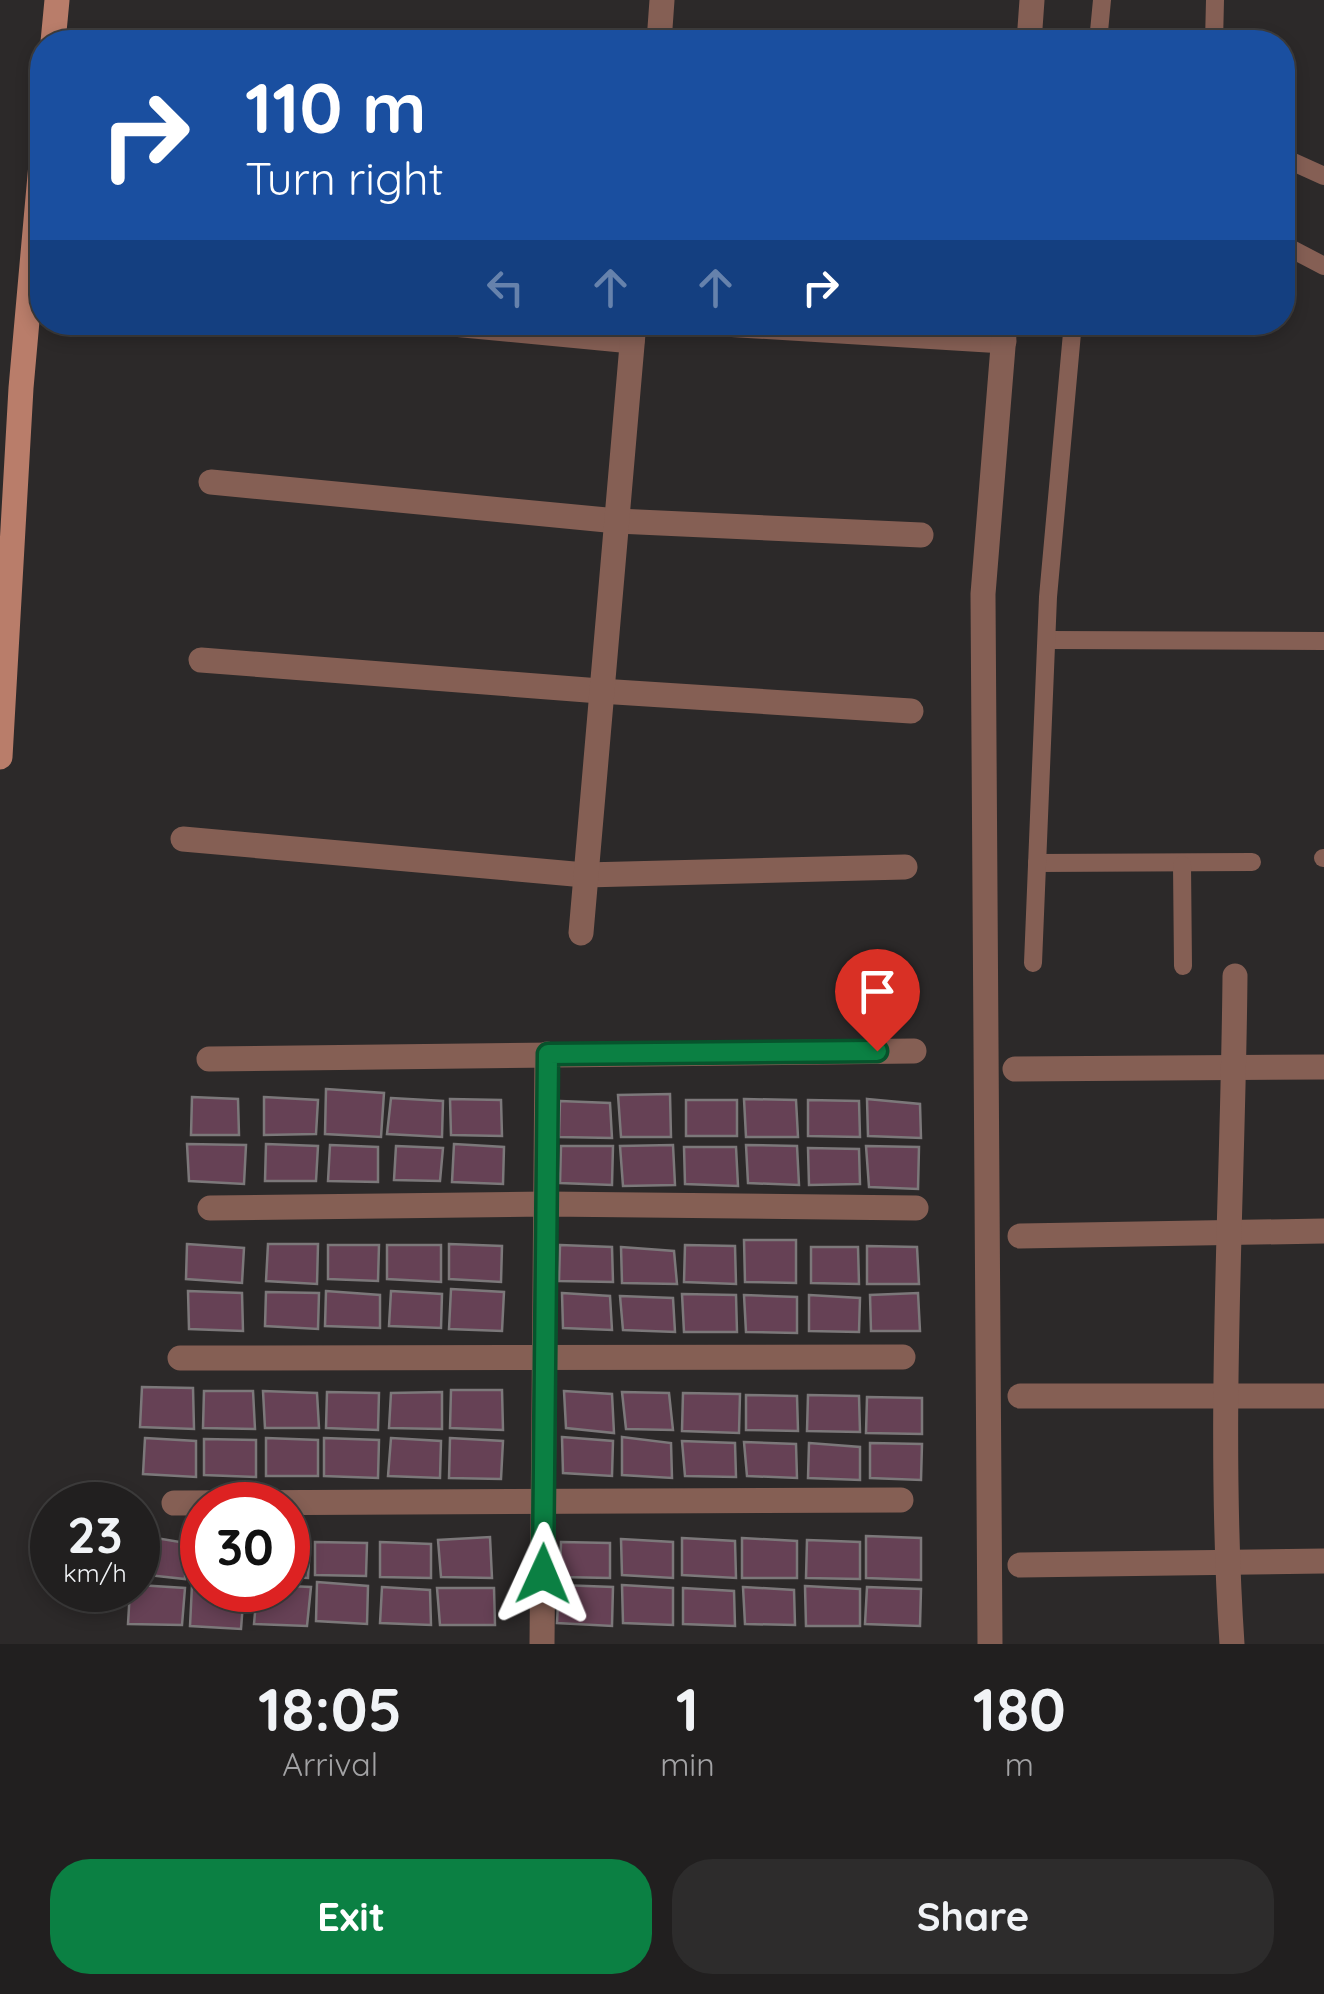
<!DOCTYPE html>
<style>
body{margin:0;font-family:Quicksand,sans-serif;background:#2d2c2c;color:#f1f3f6;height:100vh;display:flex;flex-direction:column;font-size:38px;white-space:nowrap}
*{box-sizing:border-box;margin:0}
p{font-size:32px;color:#a2a2a4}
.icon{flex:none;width:55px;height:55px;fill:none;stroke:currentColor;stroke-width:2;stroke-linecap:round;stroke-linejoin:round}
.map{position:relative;height:1644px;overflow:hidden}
.drawer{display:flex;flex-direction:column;background:#211f1f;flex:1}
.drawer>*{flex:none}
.guide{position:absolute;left:30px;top:30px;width:1265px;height:305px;border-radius:40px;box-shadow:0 5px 15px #0003,0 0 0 2px #3e3d3d;background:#1a4fa0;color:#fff;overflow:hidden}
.speed{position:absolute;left:30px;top:1482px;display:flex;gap:20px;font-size:50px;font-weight:700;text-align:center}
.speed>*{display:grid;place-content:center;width:130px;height:130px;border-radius:50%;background:#211f1f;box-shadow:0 5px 15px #0003,0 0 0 2px #3e3d3d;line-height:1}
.speed small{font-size:25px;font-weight:400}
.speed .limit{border:15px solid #d22;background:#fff;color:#111}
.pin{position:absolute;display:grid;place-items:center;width:85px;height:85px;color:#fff;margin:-102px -42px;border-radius:50% 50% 50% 0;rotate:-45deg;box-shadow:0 0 10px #0007}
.pin .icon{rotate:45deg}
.me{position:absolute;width:110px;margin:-55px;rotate:1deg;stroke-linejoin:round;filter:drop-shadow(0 0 8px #0008)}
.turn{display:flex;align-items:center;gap:35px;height:210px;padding:0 50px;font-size:45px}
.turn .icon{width:130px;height:130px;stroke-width:2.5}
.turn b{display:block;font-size:70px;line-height:85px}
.lanes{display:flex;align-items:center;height:95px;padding:0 50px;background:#0003;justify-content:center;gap:50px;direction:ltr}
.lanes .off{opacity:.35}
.eta{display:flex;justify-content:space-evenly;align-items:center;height:170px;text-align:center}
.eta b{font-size:60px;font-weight:800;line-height:70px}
.button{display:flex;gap:20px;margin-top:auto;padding:20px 50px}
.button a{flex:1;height:115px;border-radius:40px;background:#0b8043;color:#fff;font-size:40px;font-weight:800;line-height:115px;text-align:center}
.button a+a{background:#2d2c2c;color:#f1f3f6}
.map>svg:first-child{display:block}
.building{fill:#664155;stroke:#7c787a;stroke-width:2.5}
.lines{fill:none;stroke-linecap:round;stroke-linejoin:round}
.lane{stroke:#855f54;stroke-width:18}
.street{stroke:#855f54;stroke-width:25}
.secondary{stroke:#b97d6a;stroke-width:25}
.route-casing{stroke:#07532c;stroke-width:25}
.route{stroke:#0b8043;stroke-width:18}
</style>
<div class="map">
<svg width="1324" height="1644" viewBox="0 0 1324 1644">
<rect width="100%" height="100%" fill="#2c2929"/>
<g class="building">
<path d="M326,1089L384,1093L381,1137L325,1134Z"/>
<path d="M670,1094L671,1137H621L618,1095Z"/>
<path d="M192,1097L238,1099L239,1135H191Z"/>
<path d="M264,1097L318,1100L316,1134L264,1135Z"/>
<path d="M391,1098L443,1101L442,1137L387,1134Z"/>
<path d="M450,1099L501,1100L502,1136L451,1135Z"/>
<path d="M744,1099L796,1100L798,1137H746Z"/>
<path d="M867,1099L920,1104L921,1138L868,1136Z"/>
<rect x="686" y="1100" width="51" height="36"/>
<path d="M808,1100L859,1101L860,1137L808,1136Z"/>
<path d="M560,1101L610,1103L612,1138L559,1137Z"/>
<path d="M187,1144L246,1145L244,1184L189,1181Z"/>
<path d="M266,1144L318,1146L316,1181H265Z"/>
<path d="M454,1144L504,1147L503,1184L452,1182Z"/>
<path d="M330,1145L378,1147V1182L328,1181Z"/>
<path d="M673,1145L675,1185L623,1186L620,1146Z"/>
<path d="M746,1145L797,1146L799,1185L748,1183Z"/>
<path d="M396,1146L443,1148L440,1181L394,1180Z"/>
<path d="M561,1146H613L612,1185L560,1183Z"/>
<path d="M866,1146L919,1147L918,1189L869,1187Z"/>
<path d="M684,1147H736L738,1186L685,1184Z"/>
<path d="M808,1148L859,1149L860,1184L809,1185Z"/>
<path d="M744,1240H796V1283L745,1282Z"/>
<path d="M187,1244L244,1248L242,1283L186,1279Z"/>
<path d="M268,1244H318L317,1284L266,1281Z"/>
<path d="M449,1244L502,1246L501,1282L449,1279Z"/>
<path d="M328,1245H379L378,1281L328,1279Z"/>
<path d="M387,1245H441V1282L387,1279Z"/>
<path d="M560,1245L612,1247L613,1282L559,1281Z"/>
<path d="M685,1245L735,1246L736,1284L684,1282Z"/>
<path d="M867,1246L917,1247L919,1284H867Z"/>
<path d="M621,1247L674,1251L677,1284L622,1283Z"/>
<path d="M811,1247H858L859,1284L811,1283Z"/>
<path d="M451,1289L504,1292L502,1331L449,1329Z"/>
<path d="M188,1291L242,1293L243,1331L189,1329Z"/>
<path d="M326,1291L380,1295V1328L325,1326Z"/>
<path d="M391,1291L442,1294L441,1328L389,1326Z"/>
<path d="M266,1292L319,1293L318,1329L265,1326Z"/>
<path d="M562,1293L610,1296L612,1330L563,1328Z"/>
<path d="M918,1293L920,1331H871L870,1295Z"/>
<path d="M682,1294L736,1295L737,1332H684Z"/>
<path d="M744,1295L797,1297V1333L746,1332Z"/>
<path d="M809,1295L860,1298L859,1332L809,1331Z"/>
<path d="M620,1296L673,1298L675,1332L623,1330Z"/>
<path d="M142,1387L193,1388L194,1429L140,1427Z"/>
<path d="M451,1390H502L503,1430L450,1428Z"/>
<path d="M204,1391H253L255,1429L203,1428Z"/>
<path d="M263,1391L317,1393L319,1428H265Z"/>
<path d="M564,1391L612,1394L614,1433L566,1428Z"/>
<path d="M327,1392L379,1393L378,1430L326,1428Z"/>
<path d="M442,1392V1429L389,1428L391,1393Z"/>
<path d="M622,1392L669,1393L673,1430L626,1429Z"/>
<path d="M683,1393L740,1394L739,1433L682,1431Z"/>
<path d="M746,1395L797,1396L798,1431L746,1430Z"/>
<path d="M808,1395L859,1396L860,1432L807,1431Z"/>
<path d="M867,1397L922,1398V1434L866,1433Z"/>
<path d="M562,1437L613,1441L612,1476L563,1473Z"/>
<path d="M622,1437L671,1443L672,1478L622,1475Z"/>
<path d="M145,1438L196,1441V1477L143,1474Z"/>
<path d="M266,1438L318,1440V1476H266Z"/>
<path d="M324,1438L379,1440L378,1478L324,1476Z"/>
<path d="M391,1438L441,1441L440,1478L388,1476Z"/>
<path d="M450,1438L503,1441L501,1479L449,1478Z"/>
<path d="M204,1439L256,1440V1477L204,1475Z"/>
<path d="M682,1441L735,1443L736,1477L685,1476Z"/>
<path d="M744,1442L796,1444L797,1478L747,1476Z"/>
<path d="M809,1443L860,1447V1480L808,1478Z"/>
<path d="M870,1443L922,1444L921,1480L870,1478Z"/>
<path d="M193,1529L202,1530V1573L192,1572Z"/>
<path d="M138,1535L186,1543L185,1579L138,1574Z"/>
<path d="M866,1536L921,1538V1580L866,1578Z"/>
<path d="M490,1537L492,1578L441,1577L438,1540Z"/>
<path d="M682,1538L735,1541L736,1578L682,1575Z"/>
<path d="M742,1538L797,1541V1578H742Z"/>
<path d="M621,1539L673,1542V1578L622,1575Z"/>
<path d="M807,1540L860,1542V1579L806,1578Z"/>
<path d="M288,1541L310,1544L308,1578L288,1577Z"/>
<path d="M315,1542L367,1543L366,1576L315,1575Z"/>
<path d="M380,1542L431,1544V1578L380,1577Z"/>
<path d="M561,1542L610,1543V1578L560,1577Z"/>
<path d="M317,1582L368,1586L367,1624L316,1621Z"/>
<path d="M138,1585L185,1588L182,1625L128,1624L130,1590H138Z"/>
<path d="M192,1585L202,1586V1590H244L241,1629L190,1626Z"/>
<path d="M559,1585L613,1587L612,1626L557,1623Z"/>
<path d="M622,1585L673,1588V1625L623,1623Z"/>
<path d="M288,1586L311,1587L307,1626L254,1624L257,1590H288Z"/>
<path d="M805,1586L860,1589V1626H806Z"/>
<path d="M382,1587L430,1590L431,1625L380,1623Z"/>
<path d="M743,1587L794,1590L795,1625L745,1624Z"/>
<path d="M867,1587L921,1589L920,1626L865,1624Z"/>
<path d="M437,1588H494L495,1625H440Z"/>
<path d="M683,1588L734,1591L735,1626L683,1624Z"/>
</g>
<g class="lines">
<g class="lane">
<path d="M1098,42L1102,0"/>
<path d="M1214,42L1215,0"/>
<path d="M1282,157L1324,176"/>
<path d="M1282,244L1324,266"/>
<path d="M1047,640L1324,641"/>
<path d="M1323,858H1324"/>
<path d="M1037,863L1252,862"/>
<path d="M1182,865L1183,966"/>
<path d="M1033,963L1048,597L1073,322"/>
</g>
<g class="street">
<path d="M659,42L662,0"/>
<path d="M1029,42L1032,0"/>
<path d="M432,322L632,341"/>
<path d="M691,322L1004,341"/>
<path d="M211,482L617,521L921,535"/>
<path d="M201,660L600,691L911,711"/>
<path d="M183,839L585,875L905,867"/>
<path d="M581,933L634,322"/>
<path d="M209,1059L914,1051"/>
<path d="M1015,1069L1324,1067"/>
<path d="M210,1208L546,1204L916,1208"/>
<path d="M1020,1236L1324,1231"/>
<path d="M180,1358L903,1357"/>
<path d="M1020,1396H1324"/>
<path d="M174,1503L901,1500"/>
<path d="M1020,1565L1324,1561"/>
<path d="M542,1644L547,1054"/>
<path d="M990,1644L983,594L1005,322"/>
<path d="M1232,1644C1217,1422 1233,1198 1235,976"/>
</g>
<g class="secondary">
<path d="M53,42L57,0"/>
<path d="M0,757L21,388L42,153"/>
</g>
</g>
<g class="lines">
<g class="route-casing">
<path id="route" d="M543,1574L548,1054L877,1051"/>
</g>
<use href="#route" class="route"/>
</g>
</svg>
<div class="speed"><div>23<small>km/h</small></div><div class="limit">30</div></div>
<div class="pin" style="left:877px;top:1051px;background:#d93025"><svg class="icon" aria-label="arrive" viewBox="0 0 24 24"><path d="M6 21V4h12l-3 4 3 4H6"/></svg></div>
<svg class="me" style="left:543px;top:1574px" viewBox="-20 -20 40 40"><path d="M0-17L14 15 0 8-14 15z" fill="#0b8043" stroke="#fff" stroke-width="4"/></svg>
<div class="guide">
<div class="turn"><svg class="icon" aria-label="right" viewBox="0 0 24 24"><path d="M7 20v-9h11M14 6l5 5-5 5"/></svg><div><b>110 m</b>Turn right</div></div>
<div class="lanes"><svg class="icon off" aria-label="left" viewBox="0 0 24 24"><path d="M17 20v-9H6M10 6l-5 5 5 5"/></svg><svg class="icon off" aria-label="ahead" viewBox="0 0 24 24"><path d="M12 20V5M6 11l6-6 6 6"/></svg><svg class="icon off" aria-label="ahead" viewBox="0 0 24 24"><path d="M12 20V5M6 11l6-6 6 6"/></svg><svg class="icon" aria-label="right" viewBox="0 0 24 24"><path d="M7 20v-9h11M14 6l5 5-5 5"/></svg></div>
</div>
</div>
<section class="drawer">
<div class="eta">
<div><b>18:05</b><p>Arrival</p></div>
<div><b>1</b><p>min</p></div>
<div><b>180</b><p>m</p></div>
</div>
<div class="button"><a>Exit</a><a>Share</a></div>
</section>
